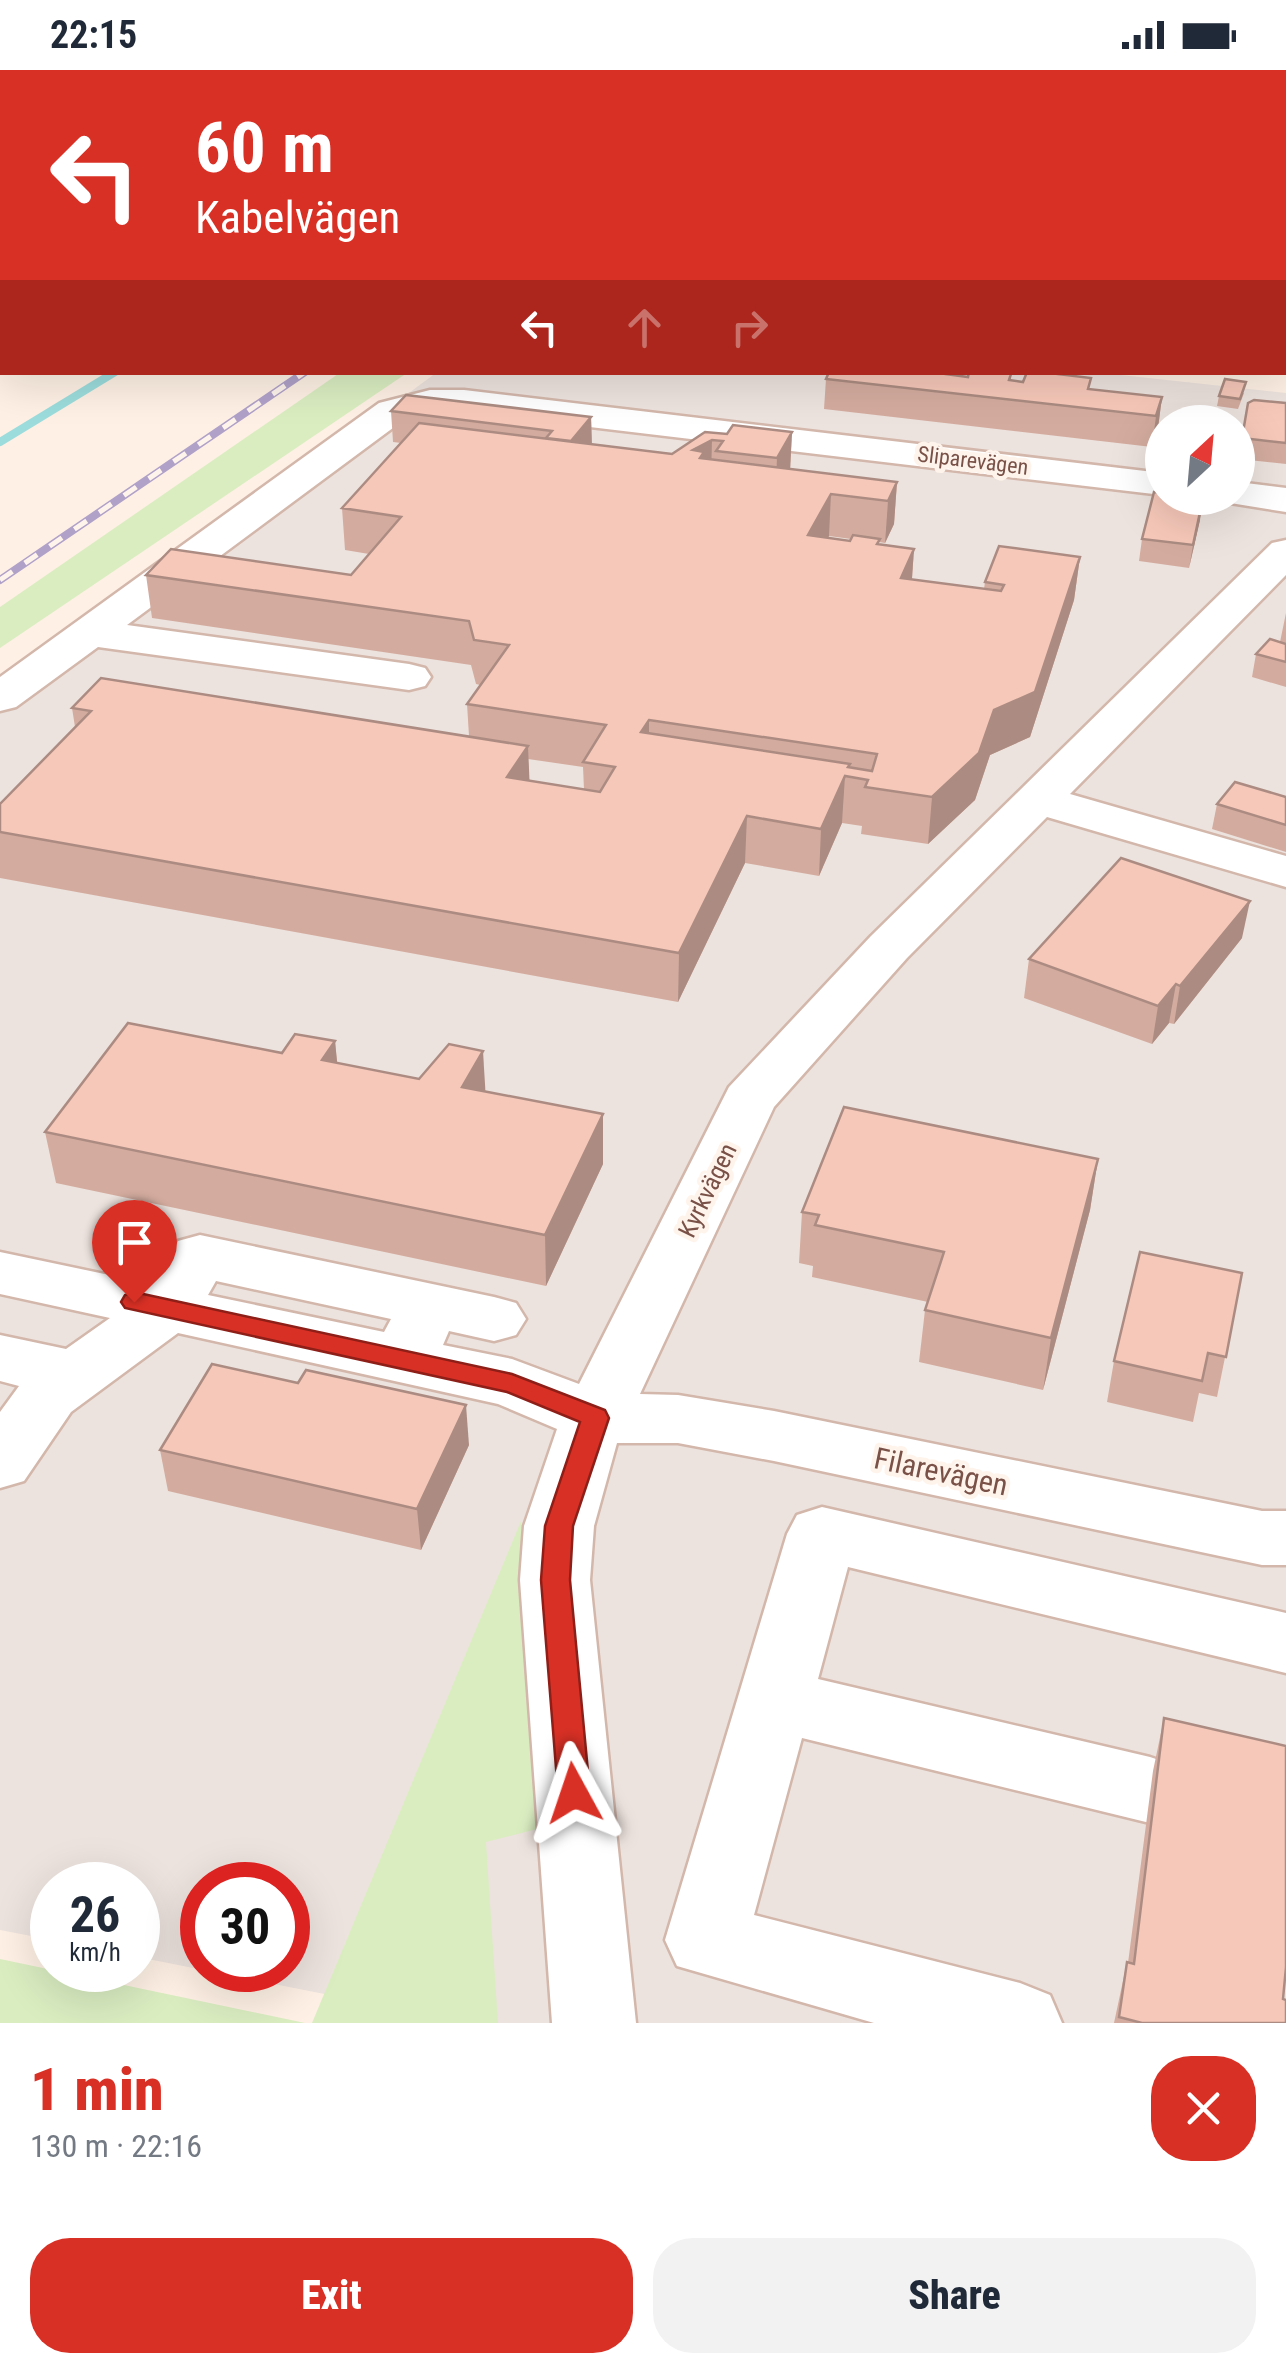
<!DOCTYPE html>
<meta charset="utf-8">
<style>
body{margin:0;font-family:"Roboto Condensed",sans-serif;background:#f2f2f3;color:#1f2937;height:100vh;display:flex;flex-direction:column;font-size:38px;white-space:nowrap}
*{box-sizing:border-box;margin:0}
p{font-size:32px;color:#747a83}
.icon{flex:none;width:55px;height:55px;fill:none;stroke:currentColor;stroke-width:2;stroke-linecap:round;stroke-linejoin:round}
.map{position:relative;height:1953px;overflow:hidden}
.side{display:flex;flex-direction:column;background:#fff;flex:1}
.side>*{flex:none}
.hud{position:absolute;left:0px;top:0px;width:1288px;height:305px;box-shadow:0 10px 40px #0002;background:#d93025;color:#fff;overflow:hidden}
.needle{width:65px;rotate:26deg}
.buttons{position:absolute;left:1145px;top:335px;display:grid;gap:20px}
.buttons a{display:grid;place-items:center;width:110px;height:110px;border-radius:50%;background:#fff;box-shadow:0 10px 40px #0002;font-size:50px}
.speed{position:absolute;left:30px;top:1792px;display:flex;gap:20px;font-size:50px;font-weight:700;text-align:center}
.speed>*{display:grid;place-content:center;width:130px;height:130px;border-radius:50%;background:#fff;box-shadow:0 10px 40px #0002;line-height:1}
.speed small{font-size:25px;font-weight:400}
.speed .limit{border:15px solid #d22;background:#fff;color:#111}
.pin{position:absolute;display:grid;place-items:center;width:85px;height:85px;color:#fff;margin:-102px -42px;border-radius:50% 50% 50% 0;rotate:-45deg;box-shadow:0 0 10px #0007}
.pin .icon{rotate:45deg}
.me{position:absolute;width:110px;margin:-55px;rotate:355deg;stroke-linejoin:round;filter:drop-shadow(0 0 8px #0008)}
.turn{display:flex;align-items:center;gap:35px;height:210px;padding:0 30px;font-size:45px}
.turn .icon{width:130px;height:130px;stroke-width:2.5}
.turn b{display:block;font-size:70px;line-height:85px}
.lanes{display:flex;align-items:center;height:95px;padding:0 30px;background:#0003;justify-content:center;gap:50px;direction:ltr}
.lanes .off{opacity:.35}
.round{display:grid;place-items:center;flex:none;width:105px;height:105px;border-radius:40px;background:#f2f2f3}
.head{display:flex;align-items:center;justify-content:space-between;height:170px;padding:0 30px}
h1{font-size:60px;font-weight:800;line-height:75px;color:#d93025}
.action{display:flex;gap:20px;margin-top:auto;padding:20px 30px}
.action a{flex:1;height:115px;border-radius:40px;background:#d93025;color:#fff;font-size:40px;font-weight:800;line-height:115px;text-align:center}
.action a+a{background:#f2f2f3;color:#1f2937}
.status{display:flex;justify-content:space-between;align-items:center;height:70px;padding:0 50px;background:#fff;direction:ltr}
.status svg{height:28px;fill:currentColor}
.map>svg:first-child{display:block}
.residential{fill:#f8e3d4}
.industrial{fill:#ede3de;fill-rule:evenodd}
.green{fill:#daedc1}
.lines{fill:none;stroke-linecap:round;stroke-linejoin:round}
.stream-far1{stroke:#9cdcdc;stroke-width:6}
.stream{stroke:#9cdcdc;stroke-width:8}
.minor-casing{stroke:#d3b7ab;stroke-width:5}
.minor{fill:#fff;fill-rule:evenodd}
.rail-far1-casing{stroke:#b0a1c9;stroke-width:6}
.rail-casing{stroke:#b0a1c9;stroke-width:8}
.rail-far1{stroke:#fff4ec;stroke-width:4;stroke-dasharray:11;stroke-linecap:butt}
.rail{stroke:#fff4ec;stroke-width:5;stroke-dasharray:15;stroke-linecap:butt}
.wall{fill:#d4ac9f;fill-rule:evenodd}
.shaded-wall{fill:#ac8c82}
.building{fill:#f6c8b9;stroke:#ac8c82;stroke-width:2.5;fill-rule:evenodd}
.route{fill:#d93025;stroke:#8d1f18;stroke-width:2.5}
.labels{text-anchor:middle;stroke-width:9;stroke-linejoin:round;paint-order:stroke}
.far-street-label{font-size:22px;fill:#795147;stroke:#fff4ec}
.street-label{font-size:25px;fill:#795147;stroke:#fff4ec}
.near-street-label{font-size:30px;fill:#795147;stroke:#fff4ec}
</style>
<div class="status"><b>22:15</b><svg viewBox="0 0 49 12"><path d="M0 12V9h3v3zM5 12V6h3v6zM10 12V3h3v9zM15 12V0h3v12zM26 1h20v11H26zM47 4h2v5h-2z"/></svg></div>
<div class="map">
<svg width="1286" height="1953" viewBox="0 0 1286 1953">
<rect width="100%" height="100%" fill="#fef0e4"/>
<path class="residential" d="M16,0H686L6,2Z"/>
<path class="industrial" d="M1093,302L1286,323V1953H470L138,1887V1815H52V1870L0,1860V624L436,303ZM1162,352H1238V428H1162ZM202,1815H288V1900H202Z"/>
<g class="green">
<path d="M781,0H1286V3L777,2Z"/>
<path d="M341,302L407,303L0,578V537Z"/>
<path d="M521,1451L549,1756L486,1772L498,1953H312Z"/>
<path d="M0,1889L305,1953H0Z"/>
</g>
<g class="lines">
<path class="stream-far1" d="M694,2L698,0"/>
<path class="stream" d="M0,372L115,302"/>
<g class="minor-casing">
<g id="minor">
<rect x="0" y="64" width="2" height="16"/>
<rect x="1285" y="69" width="1" height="16"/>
<rect x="1285" y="158" width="1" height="18"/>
<path d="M430,320H464L1162,403V425L464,342H431L405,349L127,555L409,594L425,598L431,607L425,616L409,620L98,577L16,637L0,641V607L379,333Z"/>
<path d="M1238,412L1286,418V442L1224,432L1221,428H1238Z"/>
<path d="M1286,470V505L1070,724L1286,786V817L1047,747L907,888L774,1037L640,1324L678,1325L774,1341L1262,1441H1286V1495H1262L774,1391L678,1373H617L594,1456L590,1510L636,1953H552L520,1510L524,1456L557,1359L498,1334L178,1263L71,1342L24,1411L0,1418V1342L19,1316L0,1311V1265L66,1279L110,1248L0,1224V1182L152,1214L178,1171L200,1165L494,1227L516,1233L526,1249L516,1265L494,1271L449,1261L443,1275L512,1289L579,1314L729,1017L871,866L1272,473ZM216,1211L391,1249L384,1262L208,1225Z"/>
<path d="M822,1437L1286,1543V1603L848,1497L818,1609L1150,1687L1177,1696L1189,1720L1177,1744L1150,1753L802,1668L754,1845L1020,1913L1050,1925L1062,1953H874L677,1896L665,1870L787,1464L797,1445Z"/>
</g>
</g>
<use href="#minor" class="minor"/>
<g class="rail-far1-casing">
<g id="rail-far1">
<path d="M729,2L733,0"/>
<path d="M749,2L753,0"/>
</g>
</g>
<g class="rail-casing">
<path id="rail" d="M0,510L305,302"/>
</g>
<use href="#rail-far1" class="rail-far1"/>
<use href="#rail" class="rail"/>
</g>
<g class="wall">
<path d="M1011,304V311L1162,327L1158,358L1152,377L824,339L826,309L968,307Z"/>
<path d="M1244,323L1238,339L1217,336L1219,326Z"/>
<path d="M1286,333V394L1239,389L1242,368Z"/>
<path d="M391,341L591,347L592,375L672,384L727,364L792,362L790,399L897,412L894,454L885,473L879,472V475L914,479L912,509L984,519L985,512L1080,487L1074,530L1030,667L990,685L975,730L928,774L861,764L862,756L842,753L819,806L745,793L678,932L0,808V734L75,657L72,638L469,666L467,634L480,615L476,614L471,595L152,548L146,505H351L369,484L345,480L342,438L401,373L393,372ZM829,466L851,469L850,471L827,468ZM528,689L583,697L584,720L529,711Z"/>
<path d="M1200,450L1189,498L1139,491L1142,469Z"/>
<path d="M1286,543V617L1252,607L1256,584L1280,572Z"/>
<path d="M1286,727V782L1212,759L1217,734Z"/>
<path d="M1242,868L1174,954L1169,953L1152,974L1024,928L1029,889Z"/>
<path d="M335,971L337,993L603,1044V1094L546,1216L56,1113L45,1062Z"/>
<path d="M1098,1089L1090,1140L1043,1320L919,1292L925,1240L928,1232L812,1207L813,1196L799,1193L802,1142Z"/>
<path d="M1242,1203L1217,1327L1199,1323L1193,1352L1107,1332L1114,1291Z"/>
<path d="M469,1375L421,1480L168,1421L160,1380Z"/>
<path d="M1164,1648L1283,1929L1286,1953H1114L1127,1892L1128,1893L1153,1701Z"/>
</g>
<g class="shaded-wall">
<path d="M1162,327L1158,358L1152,377L1156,346Z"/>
<path d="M591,347L592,378L572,403L571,371Z"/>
<path d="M792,362L790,402L775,429L777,388Z"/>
<path d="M712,370L711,410L693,380Z"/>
<path d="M897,412L894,454L885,473L888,431Z"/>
<path d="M831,424L829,466L806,508L808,465Z"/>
<path d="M1203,428L1200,450L1189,498L1193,475Z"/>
<path d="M914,479L911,522L901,508Z"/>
<path d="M1080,487L1074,530L1030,667L990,685L975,730L928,774L932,727L994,640Z"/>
<path d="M649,650V696L641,662Z"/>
<path d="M528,676L530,722L507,707Z"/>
<path d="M845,706L842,753L819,806L821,759Z"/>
<path d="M747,746L745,793L678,932L679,883Z"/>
<path d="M1250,831L1242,868L1174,954L1180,916Z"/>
<path d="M1176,914L1169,953L1152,974L1158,936Z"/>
<path d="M335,971L340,1021L322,990Z"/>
<path d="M483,981L486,1031L462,1017Z"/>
<path d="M603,1044V1094L546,1216L545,1165Z"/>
<path d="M1098,1089L1090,1140L1043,1320L1051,1268Z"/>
<path d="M466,1335L469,1375L421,1480L417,1439Z"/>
</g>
<g class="building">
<path d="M829,302H931L968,307L969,302H997L1011,304L1009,310L1023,312L1027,302H1041L1091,308L1088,319L1162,327L1156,346L826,309Z"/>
<path d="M1225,309L1246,312L1240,329L1219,326Z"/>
<path d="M406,325L591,347L571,371L546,368L552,361L391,341Z"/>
<path d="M1254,330L1286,333V373L1242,368L1248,333Z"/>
<path d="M419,353L672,384L705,362L727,364L733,355L792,362L777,388L716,381L723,371L712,370L693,380L704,382L700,388L897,412L888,431L831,424L808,465L850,471L853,465L880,469L877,474L914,479L901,508L1001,521L1004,515L985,512L999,476L1080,487L1035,622L994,640L979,683L932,727L865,717L868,710L845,706L821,759L747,746L679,883L0,762V734L91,641L72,638L101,608L528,676L507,707L600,722L615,697L583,692L606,655L467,634L509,575L474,570L469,551L146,505L171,479L351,505L401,447L342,438ZM649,650L877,684L872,701L848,697L850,694L641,662Z"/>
<path d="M1154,422L1162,423V428H1203L1193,475L1142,469Z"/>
<path d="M1270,569L1286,574V592L1256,584Z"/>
<path d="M1235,712L1286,727V755L1217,734Z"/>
<path d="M1121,788L1250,831L1180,916L1176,914L1158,936L1029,889Z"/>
<path d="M128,953L282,983L295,964L335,971L322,990L419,1009L449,974L483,981L462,1017L603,1044L545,1165L45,1062Z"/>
<path d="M844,1037L1098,1089L1051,1268L925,1240L944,1182L815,1155L819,1145L802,1142Z"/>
<path d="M1140,1182L1242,1203L1226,1287L1208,1283L1202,1311L1114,1291Z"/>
<path d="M212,1294L298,1313L306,1300L466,1335L417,1439L160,1380Z"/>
<path d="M1164,1648L1286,1676V1897L1283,1929L1286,1930V1953H1142L1119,1947L1127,1892L1134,1894Z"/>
</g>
<path class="route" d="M134,1222L512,1304L605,1340L609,1348L573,1456L570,1510L590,1723L586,1733L574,1737L563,1733L558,1723L541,1510L545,1456L580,1352L507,1322L125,1238L121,1232L125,1225Z"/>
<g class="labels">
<g class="far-street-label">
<text transform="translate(973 390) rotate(7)" y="8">Sliparevägen</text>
</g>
<g class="street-label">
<text transform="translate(707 1120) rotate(-64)" y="9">Kyrkvägen</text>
</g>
<g class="near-street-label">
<text transform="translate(941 1402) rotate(12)" y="10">Filarevägen</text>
</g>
</g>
</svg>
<div class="buttons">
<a><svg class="needle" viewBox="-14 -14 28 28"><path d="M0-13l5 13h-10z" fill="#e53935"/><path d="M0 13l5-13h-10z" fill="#747a83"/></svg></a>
</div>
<div class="speed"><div>26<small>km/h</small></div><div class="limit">30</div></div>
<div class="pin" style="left:134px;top:1232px;background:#d93025"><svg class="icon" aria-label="arrive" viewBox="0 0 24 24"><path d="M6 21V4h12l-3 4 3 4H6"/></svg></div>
<svg class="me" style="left:574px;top:1723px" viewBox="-20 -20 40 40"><path d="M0-17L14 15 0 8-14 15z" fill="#d93025" stroke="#fff" stroke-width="4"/></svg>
<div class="hud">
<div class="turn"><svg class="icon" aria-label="left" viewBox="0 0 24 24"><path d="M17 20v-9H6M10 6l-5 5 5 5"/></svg><div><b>60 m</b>Kabelvägen</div></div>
<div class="lanes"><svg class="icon" aria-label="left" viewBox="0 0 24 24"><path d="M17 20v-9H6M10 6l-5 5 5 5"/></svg><svg class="icon off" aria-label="ahead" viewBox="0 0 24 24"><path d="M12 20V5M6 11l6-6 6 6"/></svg><svg class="icon off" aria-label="right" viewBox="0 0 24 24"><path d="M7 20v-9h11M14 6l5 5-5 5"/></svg></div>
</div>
</div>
<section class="side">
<div class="head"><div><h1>1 min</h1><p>130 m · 22:16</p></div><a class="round" style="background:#d93025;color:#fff"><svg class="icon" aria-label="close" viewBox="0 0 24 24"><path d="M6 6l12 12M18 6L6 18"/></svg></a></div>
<div class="action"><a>Exit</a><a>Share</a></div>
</section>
